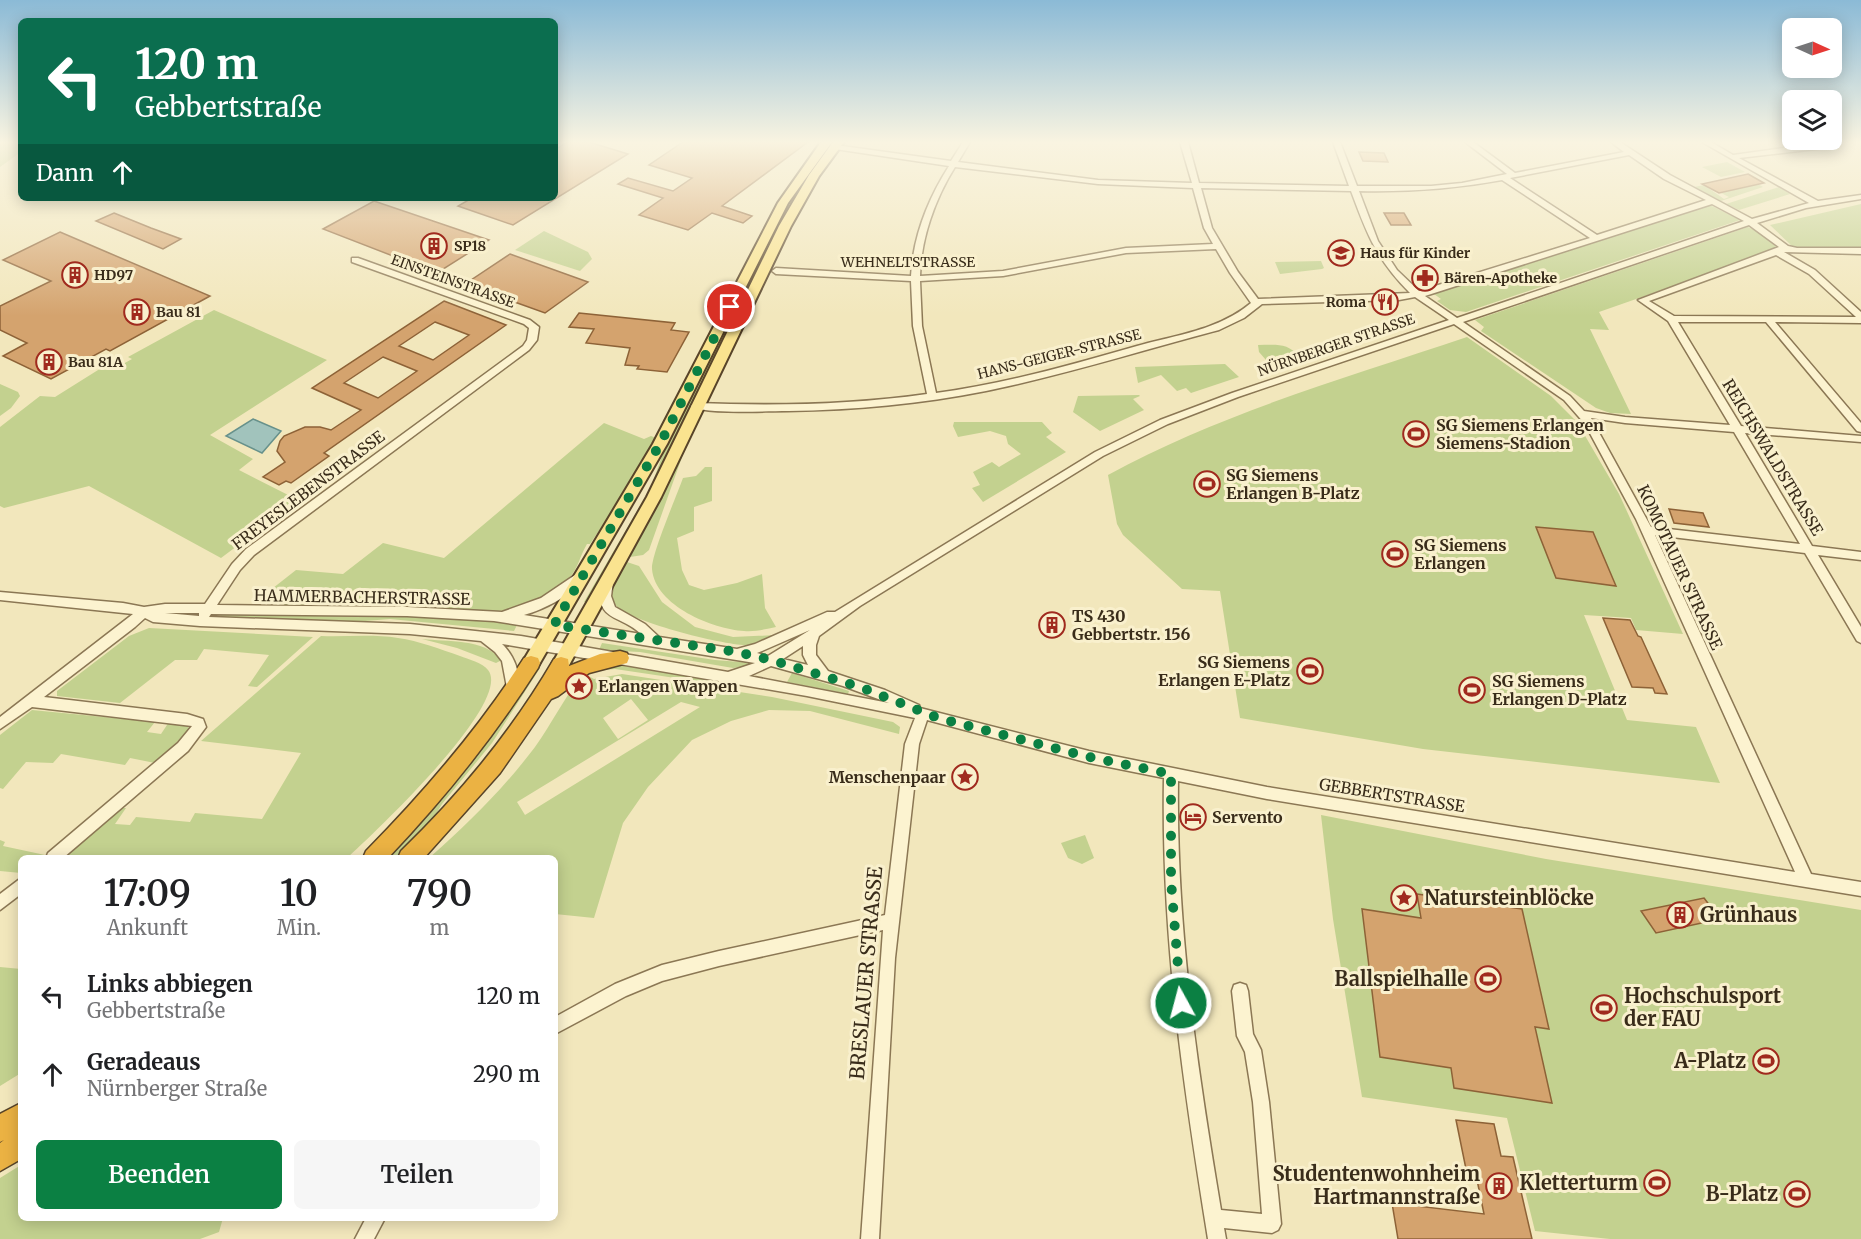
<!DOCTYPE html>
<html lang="de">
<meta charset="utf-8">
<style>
body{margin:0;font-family:Merriweather,serif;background:#f6f6f6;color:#202124;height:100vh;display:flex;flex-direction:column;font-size:22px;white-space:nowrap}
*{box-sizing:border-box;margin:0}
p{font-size:20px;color:#757577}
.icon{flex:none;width:33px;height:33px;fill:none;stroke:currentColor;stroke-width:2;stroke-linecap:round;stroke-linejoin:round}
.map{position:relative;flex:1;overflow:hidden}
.panel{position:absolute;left:18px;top:855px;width:540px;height:366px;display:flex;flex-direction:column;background:#fff;border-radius:9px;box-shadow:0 3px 15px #0003}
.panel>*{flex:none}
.hud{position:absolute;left:18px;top:18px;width:540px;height:183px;border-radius:9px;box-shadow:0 3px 15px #0003;background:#0b6e4f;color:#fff;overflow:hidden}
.needle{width:39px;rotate:93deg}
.buttons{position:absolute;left:1782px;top:18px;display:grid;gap:12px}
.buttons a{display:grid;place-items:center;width:60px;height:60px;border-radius:9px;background:#fff;box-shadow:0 3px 15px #0003;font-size:30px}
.pin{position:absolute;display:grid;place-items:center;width:51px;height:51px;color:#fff;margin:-26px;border:3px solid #fff;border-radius:50%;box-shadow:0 2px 6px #0007}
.me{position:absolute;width:66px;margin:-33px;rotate:353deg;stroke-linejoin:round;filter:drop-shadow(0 0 4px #0008)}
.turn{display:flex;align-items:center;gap:21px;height:126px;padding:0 18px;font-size:27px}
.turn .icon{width:78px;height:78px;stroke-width:2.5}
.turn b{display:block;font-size:42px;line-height:51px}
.then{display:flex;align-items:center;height:57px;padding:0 18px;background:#0003;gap:12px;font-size:22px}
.eta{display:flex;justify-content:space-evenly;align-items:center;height:102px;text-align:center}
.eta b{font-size:36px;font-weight:600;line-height:42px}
.button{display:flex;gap:12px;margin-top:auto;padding:12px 18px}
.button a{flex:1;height:69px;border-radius:9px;background:#0b8043;color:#fff;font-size:24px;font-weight:600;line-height:69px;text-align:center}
.button a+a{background:#f6f6f6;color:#202124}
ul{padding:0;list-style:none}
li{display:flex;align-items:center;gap:18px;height:78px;padding:0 18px}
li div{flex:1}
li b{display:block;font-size:22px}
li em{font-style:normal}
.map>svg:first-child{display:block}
.green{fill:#c3d18f;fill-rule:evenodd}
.water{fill:#a1c3bc;stroke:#67918b;stroke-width:1.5}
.building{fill:#d4a36e;stroke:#8d6237;stroke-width:1.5;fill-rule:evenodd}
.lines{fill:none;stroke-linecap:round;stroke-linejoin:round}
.minor-casing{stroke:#8b7754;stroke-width:3}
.major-casing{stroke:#584429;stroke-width:4}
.highway-casing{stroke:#584429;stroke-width:3}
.minor{fill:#fcf3d0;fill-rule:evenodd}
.major{fill:#fae38f;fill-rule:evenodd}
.highway{fill:#ebb243;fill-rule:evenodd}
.route{stroke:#0b8043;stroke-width:10;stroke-dasharray:0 18}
.labels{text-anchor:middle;stroke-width:6;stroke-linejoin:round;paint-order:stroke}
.far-poi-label{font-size:14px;font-weight:bold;fill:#392c1a;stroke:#f9f0cd;text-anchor:start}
.far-street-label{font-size:14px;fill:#392c1a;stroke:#f9f0cd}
.poi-label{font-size:16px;font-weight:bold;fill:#392c1a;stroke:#f9f0cd;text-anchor:start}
.street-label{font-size:16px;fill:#392c1a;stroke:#f9f0cd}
.near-poi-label{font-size:20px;font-weight:bold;fill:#392c1a;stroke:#f9f0cd;text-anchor:end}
.near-street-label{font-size:20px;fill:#392c1a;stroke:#f9f0cd}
</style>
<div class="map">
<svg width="1861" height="1239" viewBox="0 0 1861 1239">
<rect width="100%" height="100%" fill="#f2e7bc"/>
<g class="green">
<path d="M0,142H21V152L0,167Z"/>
<path d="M1727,162L1745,172L1721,177L1702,167Z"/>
<path d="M1758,184L1763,187L1721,201L1694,187L1704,185L1724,199L1729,197L1721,193Z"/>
<path d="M1779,187L1790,194L1739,210L1726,204Z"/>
<path d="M1861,204V247H1793L1770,225Z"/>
<path d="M1710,205L1740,220L1466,312L1450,310L1437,301L1441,299L1434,294Z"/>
<path d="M1748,227L1758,232L1779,249L1599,312L1609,330L1590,329L1631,414L1610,413L1596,408L1481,331L1484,327L1475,320Z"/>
<path d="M544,231L588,252L592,259L580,271L515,250Z"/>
<path d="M771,237L661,472L589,603L584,602L651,487L667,442Z"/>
<path d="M1321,261L1324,268L1322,269L1280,274L1275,262Z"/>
<path d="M214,310L327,360L210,435L253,459L239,470L298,500L221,558L89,486L4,508L0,506V427L40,396L55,397L114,360L123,364L132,359L128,357Z"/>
<path d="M1467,337L1551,396L1577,422L1619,494L1683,634L1636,630L1631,618L1584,615L1627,720L1696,727L1720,783L1423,749L1240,718L1220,591L1182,589L1123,535L1117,524L1108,475C1221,413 1346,378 1467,337Z"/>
<path d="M1258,345C1275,345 1288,342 1299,357L1286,361L1280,355L1266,360L1259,352Z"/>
<path d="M1225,364L1239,377L1191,393L1186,388L1177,391L1161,375L1138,383L1135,367Z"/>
<path d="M0,384L18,392L20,396L11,408L0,416Z"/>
<path d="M1139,395L1140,396L1133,399L1144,410L1100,431L1073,412L1078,396Z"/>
<path d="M954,422H1042L1052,433L1046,437L1066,452L983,502L972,488L980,485L973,472L992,462L999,467L1021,454L1008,444L1006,436L990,431L958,437L953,426Z"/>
<path d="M604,423L644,439L651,436L656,438L630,485L590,544H587C579,558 579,566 569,579C554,598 520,610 497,611L394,607H286L268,592L296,570L343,574L383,543L444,558Z"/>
<path d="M688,440L649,550L643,555L630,557L633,551L631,550Z"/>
<path d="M705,467H712V501L694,507V531L677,538L682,570L689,585L704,590L737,583L762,574L765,608L776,627C766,629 755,632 744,631C713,629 655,606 652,569C651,555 677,495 683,478L696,476Z"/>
<path d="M627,562L639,566L662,602L695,627L733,637L776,635C766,639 756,645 745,645C724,645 624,621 614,603C608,590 615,579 620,568H624Z"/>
<path d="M221,615L423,617L518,623L514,631L390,619L353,622L219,617Z"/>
<path d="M149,628L313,637L257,687L248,686L269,655L204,649L197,660H175L120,703L57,696V691L129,636Z"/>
<path d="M321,636C346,637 373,634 398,638C419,641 440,649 460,656C468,659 483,663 488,670C514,702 371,836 347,858H65L122,808H126L115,824L130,825L136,817L190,822L195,813L262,819L301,753L201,741Z"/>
<path d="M422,639C448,642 483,638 502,660L496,663L457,648Z"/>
<path d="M602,643L715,660L752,663L751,666L733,668L640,652L599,650Z"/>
<path d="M619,664L632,666L744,685L729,686L615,669L595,671Z"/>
<path d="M536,667L540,668L492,743L442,804L430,824L400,858H383Z"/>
<path d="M583,673L594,679L622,674L772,697L893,722L900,727L899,734L810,711L769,710L731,721L692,740L648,787L623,823L594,918L555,914V858H429C468,824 504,788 535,747C552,723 565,697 583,673ZM631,699L648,720L618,739L603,718ZM681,702L700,707L525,815L517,802Z"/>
<path d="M792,673L849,691L848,694L787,682Z"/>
<path d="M32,710L155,722L147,732L161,734L169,722L188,726L189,730L155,763L130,758L125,765L61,754L53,763L26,762L3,789L0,788V735Z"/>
<path d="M1321,815L1546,859L1861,910V1239H1610L1535,1231L1507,1118L1362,1097L1333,919Z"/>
<path d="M1085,835L1094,858L1082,864L1068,858L1061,843Z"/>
<path d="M0,840L5,842L3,846L45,855L42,858H21V873L0,871Z"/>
<path d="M0,967L21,969V1073L0,1086Z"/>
<path d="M21,1165V1218H223L219,1232L200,1239H0V1178Z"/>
</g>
<path class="water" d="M253,419L281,431L262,453L226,436Z"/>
<g class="building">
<path d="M567,142H589L628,154L513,225L458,206L472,198H555V150Z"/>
<path d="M683,142H808L722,206L752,216L743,223L712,213L688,230L639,215L663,198L618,184L628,178L673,191L692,178L649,165Z"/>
<path d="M1359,152L1384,153L1388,162L1363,161Z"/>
<path d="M1748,174L1764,183L1719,193L1702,184Z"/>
<path d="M374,201L433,221L489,240L437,273L323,229Z"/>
<path d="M114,213L151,228L181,239L163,249L96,221Z"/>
<path d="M1384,213H1404L1411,225H1391Z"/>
<path d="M60,232L109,253L210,296L110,351L106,349L51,379L3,356L27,343L0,330V306L51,281L3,260Z"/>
<path d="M510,254L588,282L545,313L465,284Z"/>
<path d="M444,301L506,325L324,453L329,456L291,483L286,481L279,485L263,477L285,462L277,451L280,441L284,436L305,427H320L331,430L361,410L312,388ZM435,322L469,335L433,360L399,346ZM383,357L417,371L378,398L344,383Z"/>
<path d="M579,313L675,323L671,330L689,332L667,372L637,369L639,366L625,365L630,348L586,343L594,329L569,327Z"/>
<path d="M1669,509L1703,513L1709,527L1674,523Z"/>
<path d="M1536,527L1593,532L1616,586L1556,578Z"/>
<path d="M1603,618L1630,620L1638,636L1641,637L1667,694L1655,693L1653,688L1632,687Z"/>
<path d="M1417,894L1522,909L1549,1029L1535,1027L1552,1103L1454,1088L1451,1068L1380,1057L1362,909L1421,918Z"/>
<path d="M1704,898L1720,919L1656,933L1641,911Z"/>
<path d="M1456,1120L1494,1124L1501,1156L1513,1157L1532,1239H1398L1392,1203L1484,1214L1475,1170L1466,1169Z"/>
</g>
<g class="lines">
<g class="minor-casing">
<g id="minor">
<path d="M963,142H970L958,162L1098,180L1192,183L1180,142H1188L1199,183L1349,186L1333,142H1340L1357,186H1431L1462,183L1507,174L1465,142H1473L1515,173L1624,152L1611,142H1620L1670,175L1752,219L1809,203L1702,142H1711L1733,155L1826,142L1829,146L1825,148L1739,158L1818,201L1861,195V199L1806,208L1757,223L1788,246L1797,248H1861V254L1784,252L1815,270L1861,312V323L1775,322L1861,423V432L1857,431L1766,322H1678L1741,426L1861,436V442L1745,433L1812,546L1861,552V560L1818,555L1861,627V643L1857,641L1805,553L1655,535L1811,874L1861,882V896L1267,799L1178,781C1176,926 1197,1067 1221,1210L1262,1214L1253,1102L1245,1052L1237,1036L1232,991L1234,985L1240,983L1246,985L1248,991L1253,1034L1261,1050L1269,1102L1281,1224L1278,1230L1272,1233L1224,1228L1226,1239H1208C1183,1084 1161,935 1164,778L1089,763L927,720L919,744L895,958L879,1239H861L883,930L719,966L662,981L626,996L555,1034V1017L615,984L662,965L719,951L885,915L905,744L915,718L807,696L502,644C514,655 523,676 516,693L512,694L508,693L502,661L495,652L481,641L410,634L200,626L153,622L145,618L135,627L44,697L187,714L203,719L206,727L188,751L63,858H46L48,853L178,743L192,726L32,707L0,729V717L133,614L0,600V592L123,603L144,607L165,604H205L232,564L246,549L523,346L527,340L529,328L524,324L352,262V258H358L530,320L539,327L537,340L529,350L254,555L240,570L217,605L407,607L502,612L541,598L578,573L584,577C571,596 545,609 524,615L641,634C619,613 595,623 601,582L607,578L613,582L611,596L615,607L645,624L659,637L737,649L755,644L827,612H835L1095,452L1160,420L1232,393L1449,320L1415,297L1399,300L1262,304L1244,318L1219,330C1142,350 1065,375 986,391C921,404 854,410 788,411C759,411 720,414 693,408L691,406L696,403C773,406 850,405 927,394L913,326L911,281L776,274L772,271L776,268L911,276C913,237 928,199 949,166L835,149L831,147L835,145L951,161ZM1629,155L1664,179L1706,200L1597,235L1510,178ZM955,167L1098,184L1193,188L1204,228L1213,244L1126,248L1003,271L920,276C921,238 935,199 955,167ZM1502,180L1590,238L1419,291L1397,270L1378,241L1359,191C1408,192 1454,189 1502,180ZM1201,188L1351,191C1367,234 1376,259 1410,293L1258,299L1238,272L1212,228ZM1712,204L1744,221L1457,318L1425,296ZM1749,225L1779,247L1638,300L1668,321L1730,425L1625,417L1584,411L1570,396L1463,322ZM1216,249L1230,273L1251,303C1219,330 1176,335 1137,346C1071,365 1004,384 936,393L922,326L920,281L1003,276L1126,253ZM1776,255L1809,274L1856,317L1674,316L1649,301ZM1454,324L1564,400L1585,424L1636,519L1795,872L1267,787L1089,751L920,708L919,705L885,690L828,671L816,655V645L819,636L860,606L1103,456L1168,424L1238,397ZM1591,418L1625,423L1734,432L1800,544L1651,527ZM165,613H199V616ZM211,614L407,616L494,621L755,663L728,672L521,636L410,624L209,617ZM810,630L768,656L757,653L762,651ZM803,646V655L808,665L783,659ZM771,666L843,686L889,703L749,676Z"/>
<path d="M21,878V894L0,910V894Z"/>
<path d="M366,1218H385L374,1239H355Z"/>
</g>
</g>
<g class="major-casing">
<g id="major">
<path d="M821,142H832L788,203L667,444L537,668L531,670L525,668L522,663L525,658L653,444L778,203Z"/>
<path d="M833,142H844L819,176L791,226L661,497L567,669L561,671L555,669L552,664L647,497L779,226L809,175Z"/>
</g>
</g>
<g class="highway-casing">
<g id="highway">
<path d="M620,651L627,653L629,658L627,663L589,673L558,696L551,699L500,773L424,858H398L401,851C461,793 512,731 554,659L561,657L568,659L569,666L600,654Z"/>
<path d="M531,656L538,658L540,663L538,668C494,737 444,799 388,858H363L366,851C425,791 479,728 524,658Z"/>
<path d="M21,1103V1131L18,1132L21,1131V1159L0,1171V1143L4,1140L0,1142V1114Z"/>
</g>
</g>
<use href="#minor" class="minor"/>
<use href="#major" class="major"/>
<use href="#highway" class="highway"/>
</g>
<linearGradient id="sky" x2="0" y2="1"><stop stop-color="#8bbad6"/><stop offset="0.45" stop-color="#f9f4e1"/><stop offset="1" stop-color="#f9f4e1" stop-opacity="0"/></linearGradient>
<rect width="1861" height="316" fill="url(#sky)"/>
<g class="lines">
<path class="route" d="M730,307L660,444L554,625L737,652L771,660L860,687L938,718L1089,757L1171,774V881L1181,1003"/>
</g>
<defs>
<g id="building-ring" transform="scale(1.35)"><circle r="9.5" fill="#f9f0cd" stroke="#a02a1e" stroke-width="1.5"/><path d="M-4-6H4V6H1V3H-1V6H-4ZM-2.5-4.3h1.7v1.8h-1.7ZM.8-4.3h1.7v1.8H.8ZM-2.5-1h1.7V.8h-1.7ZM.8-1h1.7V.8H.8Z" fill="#a02a1e"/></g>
<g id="school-ring" transform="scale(1.35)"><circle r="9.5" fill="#f9f0cd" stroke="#a02a1e" stroke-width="1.5"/><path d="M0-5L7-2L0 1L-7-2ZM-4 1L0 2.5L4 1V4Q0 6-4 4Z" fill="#a02a1e"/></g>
<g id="pharmacy-ring" transform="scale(1.35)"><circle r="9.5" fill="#f9f0cd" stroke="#a02a1e" stroke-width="1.5"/><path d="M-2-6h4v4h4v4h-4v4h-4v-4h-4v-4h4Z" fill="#a02a1e"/></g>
<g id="restaurant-ring" transform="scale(1.35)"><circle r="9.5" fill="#f9f0cd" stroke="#a02a1e" stroke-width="1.5"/><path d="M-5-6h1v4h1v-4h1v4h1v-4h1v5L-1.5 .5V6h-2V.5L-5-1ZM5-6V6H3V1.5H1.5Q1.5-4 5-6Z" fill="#a02a1e"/></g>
<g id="stadium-ring" transform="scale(1.35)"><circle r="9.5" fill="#f9f0cd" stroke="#a02a1e" stroke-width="1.5"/><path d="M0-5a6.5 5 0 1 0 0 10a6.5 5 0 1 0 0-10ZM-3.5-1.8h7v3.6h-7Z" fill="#a02a1e"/></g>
<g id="sight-ring" transform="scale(1.35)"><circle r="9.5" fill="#f9f0cd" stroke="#a02a1e" stroke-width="1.5"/><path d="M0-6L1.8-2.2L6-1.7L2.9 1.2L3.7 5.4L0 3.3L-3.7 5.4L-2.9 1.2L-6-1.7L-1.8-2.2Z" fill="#a02a1e"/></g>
<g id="hotel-ring" transform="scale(1.35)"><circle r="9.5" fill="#f9f0cd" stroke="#a02a1e" stroke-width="1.5"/><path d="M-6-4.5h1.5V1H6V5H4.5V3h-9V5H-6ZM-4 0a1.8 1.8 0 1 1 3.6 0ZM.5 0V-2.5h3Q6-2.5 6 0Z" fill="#a02a1e"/></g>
</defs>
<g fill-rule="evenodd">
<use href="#building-ring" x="434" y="246"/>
<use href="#school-ring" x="1341" y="253"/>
<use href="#building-ring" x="75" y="275"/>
<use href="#pharmacy-ring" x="1425" y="278"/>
<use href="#restaurant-ring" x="1385" y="302"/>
<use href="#building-ring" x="137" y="312"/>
<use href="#building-ring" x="49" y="362"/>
<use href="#stadium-ring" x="1416" y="434"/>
<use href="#stadium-ring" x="1207" y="484"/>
<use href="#stadium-ring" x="1395" y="554"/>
<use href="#building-ring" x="1052" y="625"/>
<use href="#stadium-ring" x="1310" y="671"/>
<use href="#sight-ring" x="579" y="686"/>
<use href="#stadium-ring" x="1472" y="690"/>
<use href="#sight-ring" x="965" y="777"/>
<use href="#hotel-ring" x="1193" y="817"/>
<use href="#sight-ring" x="1404" y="898"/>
<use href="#building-ring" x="1680" y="915"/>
<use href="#stadium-ring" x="1488" y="979"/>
<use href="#stadium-ring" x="1604" y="1008"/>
<use href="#stadium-ring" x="1766" y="1061"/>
<use href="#stadium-ring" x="1657" y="1183"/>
<use href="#building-ring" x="1499" y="1186"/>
<use href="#stadium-ring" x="1797" y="1194"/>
</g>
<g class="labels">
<g class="far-poi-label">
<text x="454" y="251">SP18</text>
<text x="1360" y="258">Haus für Kinder</text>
<text x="94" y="280">HD97</text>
<text x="1444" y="283">Bären-Apotheke</text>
<text x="1366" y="307" text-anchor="end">Roma</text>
<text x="156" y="317">Bau 81</text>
<text x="68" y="367">Bau 81A</text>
</g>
<g class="far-street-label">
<text x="908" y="267">WEHNELTSTRASSE</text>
<text transform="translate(453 281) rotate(20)" y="5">EINSTEINSTRASSE</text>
<text transform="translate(1336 345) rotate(-19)" y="5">NÜRNBERGER STRASSE</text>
<text transform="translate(1059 354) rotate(-14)" y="5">HANS-GEIGER-STRASSE</text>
</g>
<g class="poi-label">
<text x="1436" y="431">SG Siemens Erlangen<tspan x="1436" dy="18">Siemens-Stadion</tspan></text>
<text x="1226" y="481">SG Siemens<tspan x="1226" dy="18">Erlangen B-Platz</tspan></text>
<text x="1414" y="551">SG Siemens<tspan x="1414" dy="18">Erlangen</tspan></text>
<text x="1072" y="622">TS 430<tspan x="1072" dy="18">Gebbertstr. 156</tspan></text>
<text x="1290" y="668" text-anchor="end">SG Siemens<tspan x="1290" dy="18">Erlangen E-Platz</tspan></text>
<text x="1492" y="687">SG Siemens<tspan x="1492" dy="18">Erlangen D-Platz</tspan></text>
<text x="598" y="692">Erlangen Wappen</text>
<text x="946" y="783" text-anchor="end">Menschenpaar</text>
<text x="1212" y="823">Servento</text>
</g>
<g class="street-label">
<text transform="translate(1773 457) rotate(59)" y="6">REICHSWALDSTRASSE</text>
<text transform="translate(308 490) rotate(-37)" y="6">FREYESLEBENSTRASSE</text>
<text transform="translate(1680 567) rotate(65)" y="6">KOMOTAUER STRASSE</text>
<text transform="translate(362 597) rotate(1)" y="6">HAMMERBACHERSTRASSE</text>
<text transform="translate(1392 795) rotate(9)" y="6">GEBBERTSTRASSE</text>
</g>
<g class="near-poi-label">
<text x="1424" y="905" text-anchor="start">Natursteinblöcke</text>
<text x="1700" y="922" text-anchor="start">Grünhaus</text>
<text x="1468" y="986">Ballspielhalle</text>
<text x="1624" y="1003" text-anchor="start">Hochschulsport<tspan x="1624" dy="23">der FAU</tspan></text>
<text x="1746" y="1068">A-Platz</text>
<text x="1480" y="1181">Studentenwohnheim<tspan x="1480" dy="23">Hartmannstraße</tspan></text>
<text x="1638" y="1190">Kletterturm</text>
<text x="1778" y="1201">B-Platz</text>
</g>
<g class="near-street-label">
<text transform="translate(866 973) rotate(-85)" y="7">BRESLAUER STRASSE</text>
</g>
</g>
</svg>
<div class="buttons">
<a><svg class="needle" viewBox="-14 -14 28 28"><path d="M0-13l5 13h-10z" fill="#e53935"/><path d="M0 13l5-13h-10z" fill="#757577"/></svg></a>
<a><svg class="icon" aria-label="layers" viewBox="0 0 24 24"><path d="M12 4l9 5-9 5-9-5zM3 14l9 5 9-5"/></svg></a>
</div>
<div class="pin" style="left:730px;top:307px;background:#d93025"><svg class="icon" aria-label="arrive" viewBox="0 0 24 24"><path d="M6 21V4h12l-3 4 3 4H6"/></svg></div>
<svg class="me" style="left:1181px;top:1003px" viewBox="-20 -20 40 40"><circle r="17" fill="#0b8043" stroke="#fff" stroke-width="3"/><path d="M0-11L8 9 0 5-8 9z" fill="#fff"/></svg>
<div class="hud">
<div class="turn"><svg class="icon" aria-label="left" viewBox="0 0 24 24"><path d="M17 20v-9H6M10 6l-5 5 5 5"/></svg><div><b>120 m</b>Gebbertstraße</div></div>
<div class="then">Dann<svg class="icon" aria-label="ahead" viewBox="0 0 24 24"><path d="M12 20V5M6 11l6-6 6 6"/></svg></div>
</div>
<section class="panel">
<div class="eta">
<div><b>17:09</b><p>Ankunft</p></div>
<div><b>10</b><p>Min.</p></div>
<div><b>790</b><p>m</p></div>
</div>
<ul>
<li><svg class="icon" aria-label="left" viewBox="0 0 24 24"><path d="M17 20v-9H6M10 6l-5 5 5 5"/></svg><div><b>Links abbiegen</b><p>Gebbertstraße</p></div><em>120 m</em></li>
<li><svg class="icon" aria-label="ahead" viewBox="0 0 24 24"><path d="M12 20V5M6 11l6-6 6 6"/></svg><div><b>Geradeaus</b><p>Nürnberger Straße</p></div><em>290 m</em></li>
</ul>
<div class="button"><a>Beenden</a><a>Teilen</a></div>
</section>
</div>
